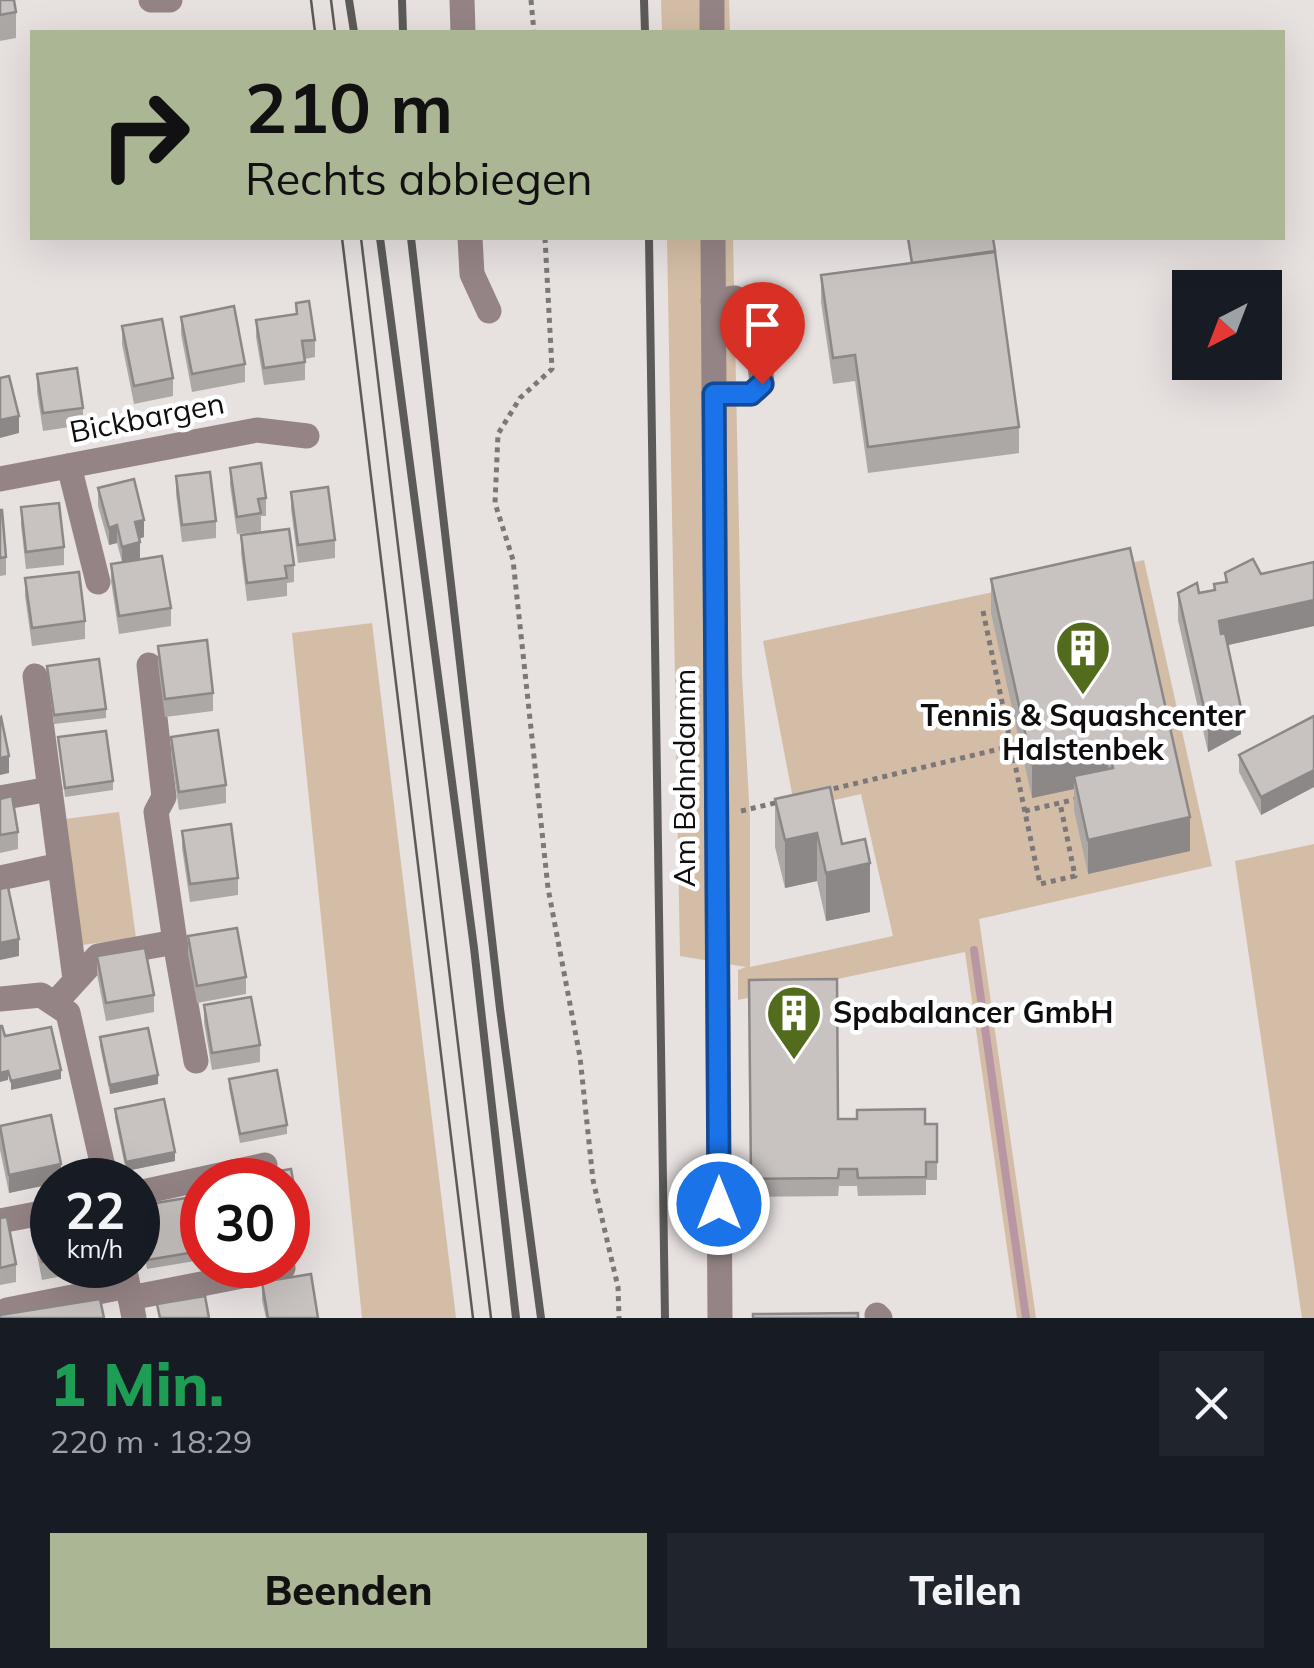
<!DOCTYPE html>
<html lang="de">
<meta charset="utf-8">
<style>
body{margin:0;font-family:Mulish,sans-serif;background:#20242c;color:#f1f3f6;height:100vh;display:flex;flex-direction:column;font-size:38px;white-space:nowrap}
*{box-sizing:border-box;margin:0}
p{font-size:32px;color:#9ea1a6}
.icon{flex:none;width:55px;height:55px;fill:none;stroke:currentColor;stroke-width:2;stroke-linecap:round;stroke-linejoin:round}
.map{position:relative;height:1318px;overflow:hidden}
.side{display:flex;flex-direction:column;background:#171b24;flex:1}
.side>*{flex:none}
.top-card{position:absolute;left:30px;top:30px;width:1255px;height:210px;border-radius:0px;box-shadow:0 10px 40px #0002;background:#aab694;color:#111;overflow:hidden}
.needle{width:65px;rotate:222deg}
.buttons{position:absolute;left:1172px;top:270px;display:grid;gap:20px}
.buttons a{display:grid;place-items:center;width:110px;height:110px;border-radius:0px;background:#171b24;box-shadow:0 10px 40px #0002;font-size:50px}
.speed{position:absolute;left:30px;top:1158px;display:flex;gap:20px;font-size:50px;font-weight:700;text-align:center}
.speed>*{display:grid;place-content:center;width:130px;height:130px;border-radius:50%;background:#171b24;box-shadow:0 10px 40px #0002;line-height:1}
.speed small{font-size:25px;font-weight:400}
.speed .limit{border:15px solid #d22;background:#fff;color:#111}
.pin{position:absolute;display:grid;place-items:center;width:85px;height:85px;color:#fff;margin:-102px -42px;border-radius:50% 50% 50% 0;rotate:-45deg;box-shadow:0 0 10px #0007}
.pin .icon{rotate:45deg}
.me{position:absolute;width:110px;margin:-55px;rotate:0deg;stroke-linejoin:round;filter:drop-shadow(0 0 8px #0008)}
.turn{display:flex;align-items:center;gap:35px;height:210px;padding:0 50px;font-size:45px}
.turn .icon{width:130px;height:130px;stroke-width:2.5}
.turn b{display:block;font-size:70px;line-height:85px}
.round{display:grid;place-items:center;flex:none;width:105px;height:105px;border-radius:0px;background:#20242c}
.overview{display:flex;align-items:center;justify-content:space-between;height:170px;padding:0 50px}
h1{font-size:60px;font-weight:800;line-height:75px;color:#1e9e55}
.cta{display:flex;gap:20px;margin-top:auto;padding:20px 50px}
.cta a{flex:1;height:115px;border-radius:0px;background:#aab694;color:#111;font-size:40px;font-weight:800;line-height:115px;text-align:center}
.cta a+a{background:#20242c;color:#f1f3f6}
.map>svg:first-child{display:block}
.green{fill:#d3bda6}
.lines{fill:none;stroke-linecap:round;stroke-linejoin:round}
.stream{stroke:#b996a3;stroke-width:8}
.path{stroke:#7c7878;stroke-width:5;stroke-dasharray:5 5;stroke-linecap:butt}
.minor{stroke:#958485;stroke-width:25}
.tram{stroke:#5d5a5a;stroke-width:2.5}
.rail{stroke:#5d5a5a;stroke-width:8}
.wall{fill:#aca8a6}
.shaded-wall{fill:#8c8887}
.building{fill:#c8c3c1;stroke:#8c8887;stroke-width:2.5}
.route-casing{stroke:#114b97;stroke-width:25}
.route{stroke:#1a73e8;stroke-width:18}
.labels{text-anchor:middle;stroke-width:9;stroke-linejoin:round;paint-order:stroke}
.street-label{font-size:30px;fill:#0f0d0d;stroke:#fff}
.poi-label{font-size:30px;font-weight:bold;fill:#0f0d0d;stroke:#fff}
</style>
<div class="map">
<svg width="1314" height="1318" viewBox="0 0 1314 1318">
<rect width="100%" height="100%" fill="#e7e1e0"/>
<g class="green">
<path d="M661,0H729L730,32H662Z"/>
<path d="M667,238H733L742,675L750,819V967L893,936L861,794L795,809L763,641L1144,560L1212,866L979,919L1036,1318H1017L965,952L738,1000V970L746,967L680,956Z"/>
<path d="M372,623L456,1318H362L292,633Z"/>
<path d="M119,812L136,938L82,945L65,819Z"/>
<path d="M1314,844V1318H1302L1235,861Z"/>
</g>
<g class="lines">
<path class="stream" d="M974,950L1026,1318"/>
<g class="path">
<path d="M531,0L534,32"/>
<path d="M545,238L552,369L520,398L498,434L495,503L513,560L548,888L580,1057L593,1180L618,1287L619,1318"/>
<path d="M983,611L1040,884L1075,876L1060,803"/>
<path d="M824,791L1012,746"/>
<path d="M741,811L779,802"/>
<path d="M1025,811L1081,798"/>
</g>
<g class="minor">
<path d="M151,0H170"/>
<path d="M462,0L463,32"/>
<path d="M712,0V32"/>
<path d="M470,238L472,274L489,311"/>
<path d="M713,238L720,1318"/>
<path d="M713,301L735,298L754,306L762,384L751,394H714"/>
<path d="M69,466L98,582"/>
<path d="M0,479L257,430L307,436"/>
<path d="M35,676L75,979"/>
<path d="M0,798L50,789"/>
<path d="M0,878L60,865"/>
<path d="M175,942L196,1061"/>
<path d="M0,999L41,995L68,1013L106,1180"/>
<path d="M56,1002L98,956L175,942L156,812L164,797L149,665"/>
<path d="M138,1193L265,1165"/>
<path d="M0,1221L52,1211"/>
<path d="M124,1265L134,1318"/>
<path d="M130,1298L283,1268"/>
<path d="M7,1310L128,1286"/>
<path d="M877,1315L880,1318"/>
</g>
<g class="tram">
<path d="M311,0L315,32"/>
<path d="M331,0L335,32"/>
<path d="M342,238L473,1318"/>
<path d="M361,238L491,1318"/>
</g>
<g class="rail">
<path d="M349,0L354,32"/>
<path d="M402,0L403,32"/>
<path d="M644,0L645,32"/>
<path d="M380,238L474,948L516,1318"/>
<path d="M411,238L500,1009L541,1318"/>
<path d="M649,238L665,1318"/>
</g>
</g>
<g class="wall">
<path d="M0,0L16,12V38L0,41Z"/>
<path d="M907,238H993L1019,427V453L868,473L855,381L833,384L821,302V275L911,263Z"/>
<path d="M296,303L315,340V357L305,359V380L264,385L256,337V320L296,314Z"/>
<path d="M181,317L245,364V382L192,392L181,334Z"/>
<path d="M122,326L173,378V396L134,404L122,344Z"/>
<path d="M37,374L83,408V425L43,431L37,392Z"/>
<path d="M230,468L266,498V516H261V531L237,534L230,485Z"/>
<path d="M176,476L216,521V538L182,542L176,494Z"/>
<path d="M98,488L144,537L139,539L140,559L171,608V626L119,634L111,581V564L122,562L117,543L109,545L98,506Z"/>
<path d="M291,492L335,540V558L298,563L291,509Z"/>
<path d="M21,507L64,547V565L26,569L21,525Z"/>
<path d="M0,510L6,557V575L0,576Z"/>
<path d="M241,535L294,565V582L287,583V596L247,601L241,553Z"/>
<path d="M1314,562V626L1228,645L1241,734L1208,752L1178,620V593H1199L1214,590V584L1225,582V573L1261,574Z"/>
<path d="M25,578L85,621V639L32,646L25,596Z"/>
<path d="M991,579L1190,851L1088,874L1074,810V789L1032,798L991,613Z"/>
<path d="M158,646L213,693V711L165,717L158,664Z"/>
<path d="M47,666L106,709V718L54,724Z"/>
<path d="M1314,716V787L1261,815L1239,772V755Z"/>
<path d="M58,737L113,781V790L65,797Z"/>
<path d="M171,737L226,785V803L179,810L171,755Z"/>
<path d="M0,799L18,832V849L0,853Z"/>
<path d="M775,799L842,844L870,912L826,921L817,881L785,888L775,847Z"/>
<path d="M182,831L238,878V895L190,902L182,848Z"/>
<path d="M188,936L246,977V994L197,1003L188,954Z"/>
<path d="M97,956L154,995V1012L106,1021L97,974Z"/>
<path d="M749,980L838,1119L937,1124V1180H926V1195L858,1196L857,1186H839L838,1196L751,1197Z"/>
<path d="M204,1005L260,1045V1062L212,1070L204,1023Z"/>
<path d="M100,1037L158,1084L110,1094L100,1046Z"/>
<path d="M229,1079L287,1125V1134L240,1143L229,1088Z"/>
<path d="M115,1109L175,1161L126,1171L115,1118Z"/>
<path d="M0,1126L61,1180L9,1193L0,1150Z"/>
<path d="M288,1180L301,1224V1242L288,1244Z"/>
<path d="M138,1206L195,1252V1261L147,1269L138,1215Z"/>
<path d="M52,1208V1265H89V1271L42,1280L32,1229V1212Z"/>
<path d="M0,1218L16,1264V1282L0,1285Z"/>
<path d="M262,1282L318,1318H266L262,1300Z"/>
</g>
<g class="shaded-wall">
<path d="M19,416V433L0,438V420Z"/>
<path d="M144,520V537L135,540V522Z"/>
<path d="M117,525V543L109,545V528Z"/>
<path d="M140,542V560L122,564V547Z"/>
<path d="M1314,600V626L1219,647V621Z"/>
<path d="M1241,708V734L1208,752V726Z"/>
<path d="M1108,747V781L1074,776V789L1032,798V764Z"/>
<path d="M9,756V773L0,775V758Z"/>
<path d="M1314,770V787L1261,815V797Z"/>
<path d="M1190,817V851L1088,874V840Z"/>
<path d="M817,833V881L785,888V840Z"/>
<path d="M870,863V912L826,921V873Z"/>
<path d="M19,939V956L0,960V943Z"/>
<path d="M61,1070V1079L11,1090V1081Z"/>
<path d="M8,1071V1080L0,1082V1073Z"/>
<path d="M158,1075V1084L110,1094V1085Z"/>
<path d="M175,1152V1161L126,1171V1162Z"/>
<path d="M61,1164V1180H52V1184L9,1193V1175Z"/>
</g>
<g class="building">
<path d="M0,0H14L16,12L0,15Z"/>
<path d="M908,238H993L995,251L912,263Z"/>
<path d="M995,252L1019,427L868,447L855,355L833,358L821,275Z"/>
<path d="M309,301L315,340L302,341L305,362L264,368L256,320L297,314L296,303Z"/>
<path d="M234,306L245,364L192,374L181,317Z"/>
<path d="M162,319L173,378L134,386L122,326Z"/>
<path d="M77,368L83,408L43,413L37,374Z"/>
<path d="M9,376L19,416L0,420V378Z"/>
<path d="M261,463L266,498L258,499L261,513L237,517L230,468Z"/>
<path d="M210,472L216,521L182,525L176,476Z"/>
<path d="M134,479L144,520L135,522L140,542L122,547L117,525L109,528L98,488Z"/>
<path d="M328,487L335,540L298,545L291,492Z"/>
<path d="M59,503L64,547L26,552L21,507Z"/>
<path d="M0,510H2L6,557L0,558Z"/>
<path d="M289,529L294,565L285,566L287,578L247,583L241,535Z"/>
<path d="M1130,548L1190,817L1088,840L1074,776L1113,768L1108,747L1032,764L991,579Z"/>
<path d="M162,556L171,608L119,616L111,564Z"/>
<path d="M1253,559L1261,574L1314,562V600L1219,621L1221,634L1225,633L1241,708L1208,726L1178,593L1197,583L1199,593L1215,590L1214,584L1227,582L1225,573Z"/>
<path d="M79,572L85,621L32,628L25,578Z"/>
<path d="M207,640L213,693L165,699L158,646Z"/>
<path d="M99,659L106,709L54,715L47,666Z"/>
<path d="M1314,716V770L1261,797L1239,755Z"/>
<path d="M1,717L9,756L0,758V718Z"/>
<path d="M218,730L226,785L179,792L171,737Z"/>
<path d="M106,731L113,781L65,788L58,737Z"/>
<path d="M830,787L842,844L865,839L870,863L826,873L817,833L785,840L775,799Z"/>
<path d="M12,796L18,832L0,835V799Z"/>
<path d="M231,824L238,878L190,884L182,831Z"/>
<path d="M8,887L19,939L0,943V889Z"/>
<path d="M237,928L246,977L197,986L188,936Z"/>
<path d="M145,948L154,995L106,1003L97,956Z"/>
<path d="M837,979L838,1119H857V1110L925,1109V1124H937V1162H926V1177L858,1178L857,1169H839L838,1178L751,1179L749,980Z"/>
<path d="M251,997L260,1045L212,1053L204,1005Z"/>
<path d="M0,1026H2L5,1036L51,1027L61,1070L11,1081L8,1071L0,1073Z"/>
<path d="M148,1028L158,1075L110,1085L100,1037Z"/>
<path d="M277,1070L287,1125L240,1134L229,1079Z"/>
<path d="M164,1099L175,1152L126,1162L115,1109Z"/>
<path d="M51,1115L61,1164L9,1175L0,1126Z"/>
<path d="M291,1169L301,1224L288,1227V1180H244L243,1177Z"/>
<path d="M186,1198L195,1252L147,1260L138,1206Z"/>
<path d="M52,1208V1260L42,1262L32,1212Z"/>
<path d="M7,1217L16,1264L0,1268V1218Z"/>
<path d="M311,1274L318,1318H268L262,1282Z"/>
<path d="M205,1296L209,1318H160L157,1304Z"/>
<path d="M100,1299L104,1318H0V1315Z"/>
<path d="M858,1313V1318H753V1314Z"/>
</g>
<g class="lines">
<g class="route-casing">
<path id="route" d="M719,1204L714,394H751L762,384"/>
</g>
<use href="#route" class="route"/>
</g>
<defs>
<g id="building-pin" transform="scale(2.875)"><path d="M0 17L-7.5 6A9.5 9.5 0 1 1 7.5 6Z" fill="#536b1c" stroke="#fff"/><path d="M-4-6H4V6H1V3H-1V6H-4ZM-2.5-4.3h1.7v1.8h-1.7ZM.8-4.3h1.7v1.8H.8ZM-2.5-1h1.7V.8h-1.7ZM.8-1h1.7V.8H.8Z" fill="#fff"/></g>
</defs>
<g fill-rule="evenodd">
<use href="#building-pin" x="1083" y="648"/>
<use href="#building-pin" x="794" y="1013"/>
</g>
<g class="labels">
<g class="street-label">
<text transform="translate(147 418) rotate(-11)" y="10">Bickbargen</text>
<text transform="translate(685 778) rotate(-90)" y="10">Am Bahndamm</text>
</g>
<g class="poi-label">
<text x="1083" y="726">Tennis &amp; Squashcenter<tspan x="1083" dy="34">Halstenbek</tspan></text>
<text x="833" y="1023" text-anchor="start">Spabalancer GmbH</text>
</g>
</g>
</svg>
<div class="buttons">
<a><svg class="needle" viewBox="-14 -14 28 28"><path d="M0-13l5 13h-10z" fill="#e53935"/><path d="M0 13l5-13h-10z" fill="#9ea1a6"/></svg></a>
</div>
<div class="speed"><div>22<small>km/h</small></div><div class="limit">30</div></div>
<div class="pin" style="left:762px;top:384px;background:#d93025"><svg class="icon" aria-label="arrive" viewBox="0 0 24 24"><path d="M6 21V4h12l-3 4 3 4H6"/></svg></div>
<svg class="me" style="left:719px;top:1204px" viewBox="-20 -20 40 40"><circle r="17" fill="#1a73e8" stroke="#fff" stroke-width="3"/><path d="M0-11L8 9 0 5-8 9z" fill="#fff"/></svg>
<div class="top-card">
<div class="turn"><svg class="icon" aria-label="right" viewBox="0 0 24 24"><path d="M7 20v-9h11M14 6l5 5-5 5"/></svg><div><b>210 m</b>Rechts abbiegen</div></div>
</div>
</div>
<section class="side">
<div class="overview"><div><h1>1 Min.</h1><p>220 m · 18:29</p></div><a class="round"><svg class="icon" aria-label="close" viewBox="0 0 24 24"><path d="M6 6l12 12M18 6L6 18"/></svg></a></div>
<div class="cta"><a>Beenden</a><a>Teilen</a></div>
</section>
